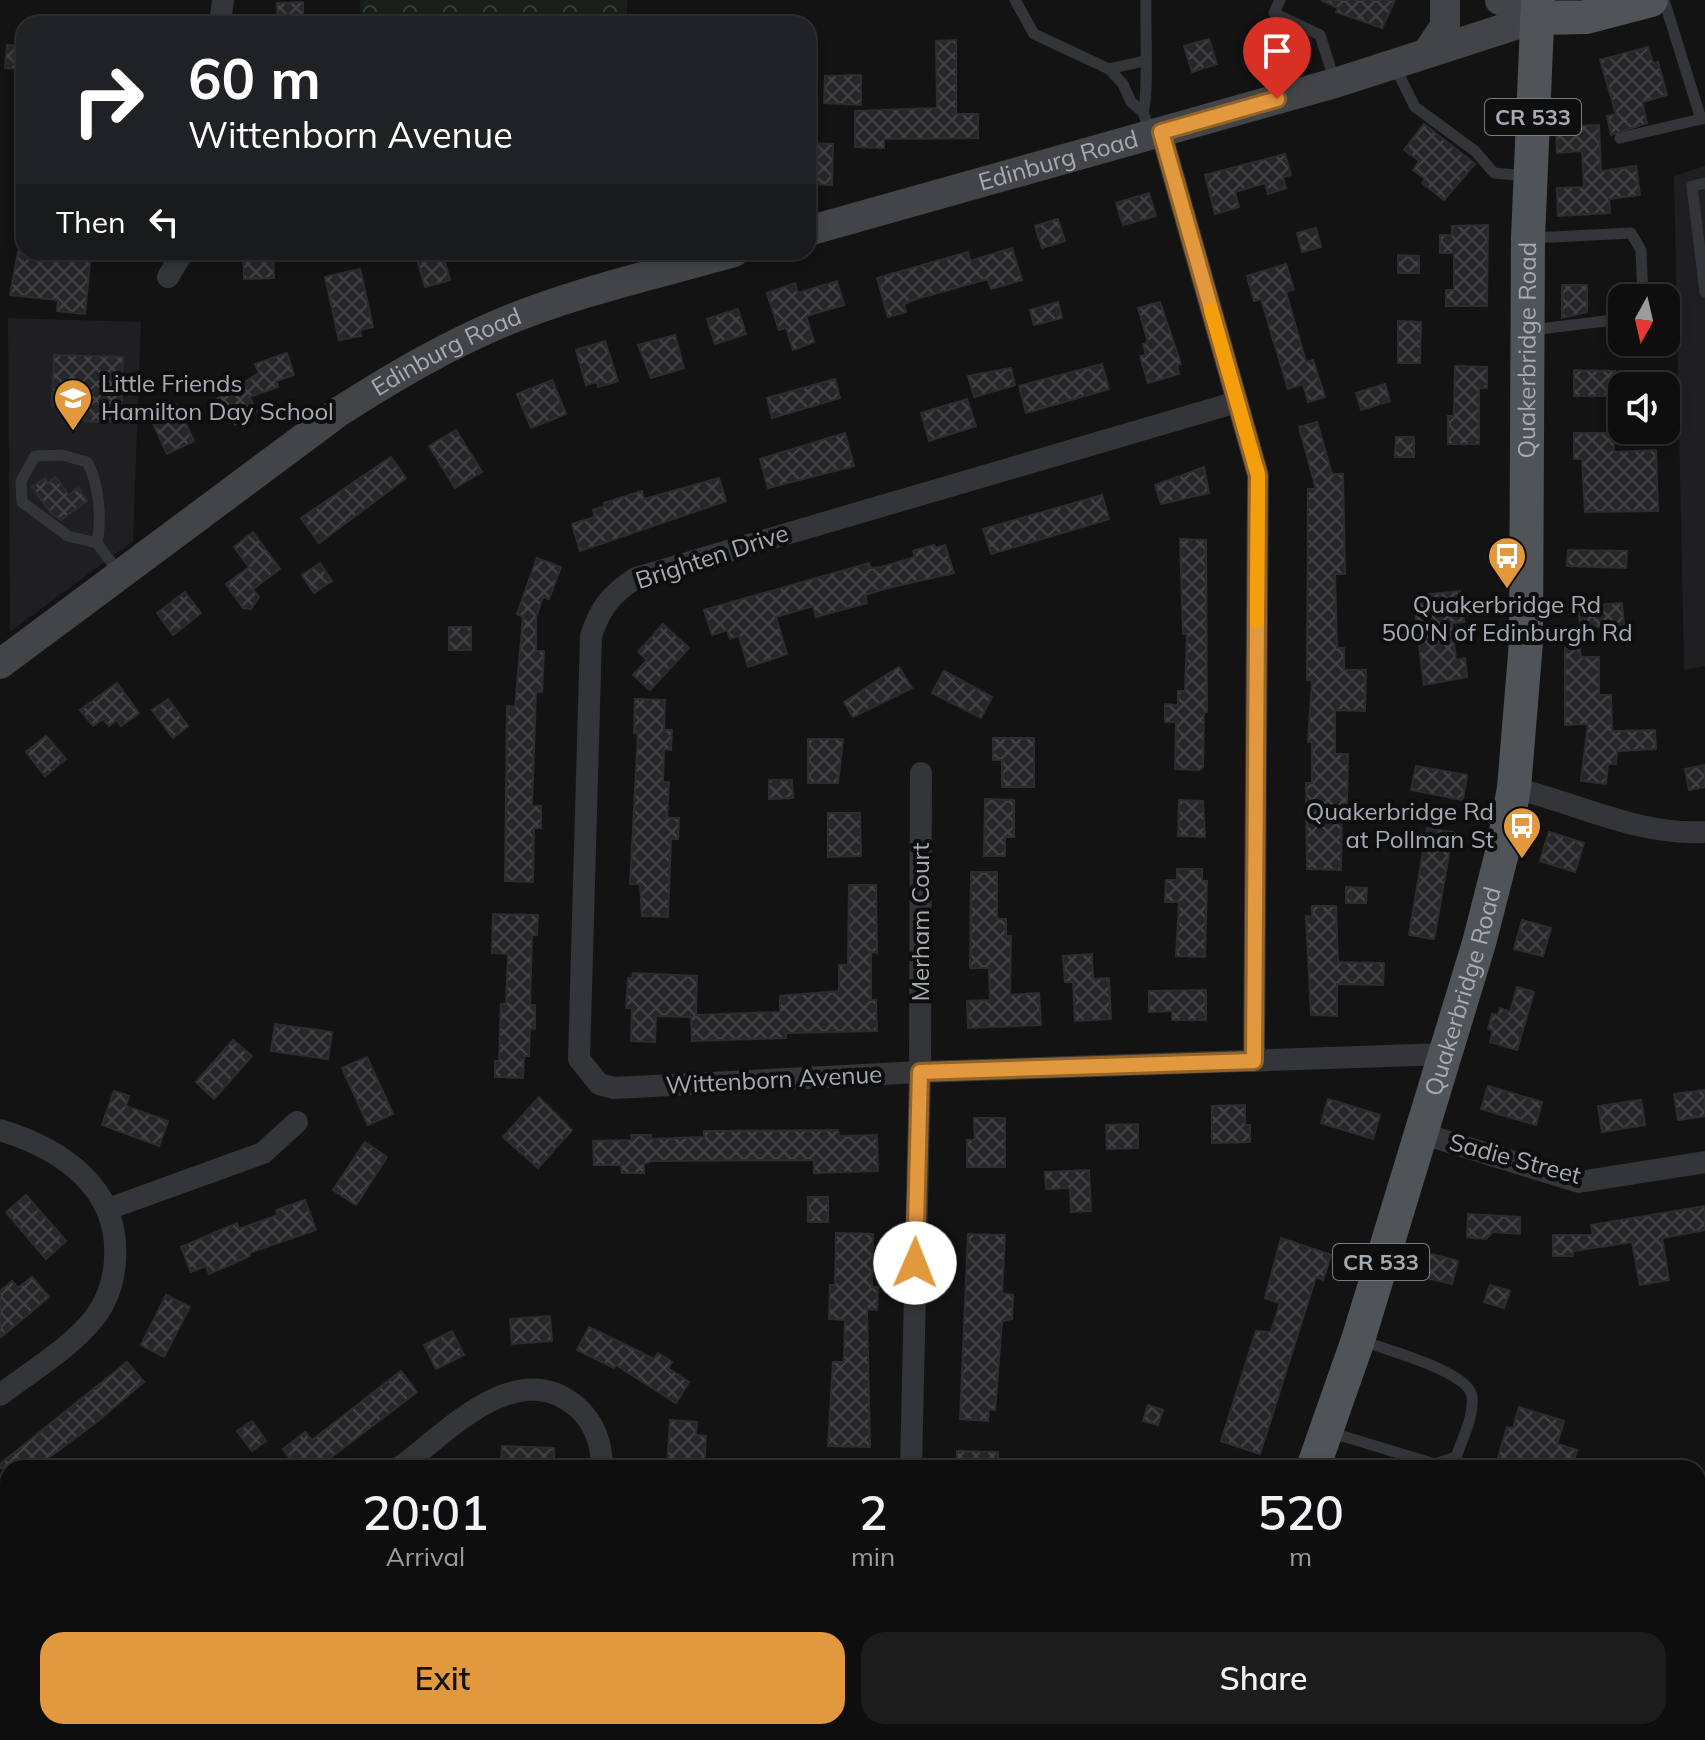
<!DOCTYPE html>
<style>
body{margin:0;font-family:Mulish,sans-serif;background:#1c1c1d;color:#f1f3f6;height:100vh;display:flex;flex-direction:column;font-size:30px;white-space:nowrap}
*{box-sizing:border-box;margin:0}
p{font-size:26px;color:#9b9c9e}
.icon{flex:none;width:44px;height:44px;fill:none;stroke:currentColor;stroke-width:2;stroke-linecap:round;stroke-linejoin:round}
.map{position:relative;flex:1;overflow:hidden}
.sheet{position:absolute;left:0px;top:1460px;width:1706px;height:280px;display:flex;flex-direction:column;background:#0e0e0f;border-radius:24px 24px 0 0;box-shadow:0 4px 12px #0003,0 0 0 2px #2e2e2f}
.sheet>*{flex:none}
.hud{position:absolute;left:16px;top:16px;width:800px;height:244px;border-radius:24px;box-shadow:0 4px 12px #0003,0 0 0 2px #2e2e2f;background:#202124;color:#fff;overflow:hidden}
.needle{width:52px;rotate:188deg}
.buttons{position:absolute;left:1608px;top:284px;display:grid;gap:16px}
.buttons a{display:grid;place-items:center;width:72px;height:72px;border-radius:16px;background:#0e0e0f;box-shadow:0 4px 12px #0003,0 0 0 2px #2e2e2f;font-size:40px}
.pin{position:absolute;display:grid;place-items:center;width:68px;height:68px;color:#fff;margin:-82px -34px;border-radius:50% 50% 50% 0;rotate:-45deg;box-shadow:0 0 8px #0007}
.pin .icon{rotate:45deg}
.me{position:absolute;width:88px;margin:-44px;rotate:1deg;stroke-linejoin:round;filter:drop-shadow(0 0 6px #0008)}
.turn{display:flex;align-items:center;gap:28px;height:168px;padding:0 40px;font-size:36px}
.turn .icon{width:104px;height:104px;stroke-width:2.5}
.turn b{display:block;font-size:56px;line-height:68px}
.then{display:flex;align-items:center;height:76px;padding:0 40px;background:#0003;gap:16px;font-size:30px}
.eta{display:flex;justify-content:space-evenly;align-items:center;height:136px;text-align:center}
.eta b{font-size:48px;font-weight:600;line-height:56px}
.action{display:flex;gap:16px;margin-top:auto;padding:16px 40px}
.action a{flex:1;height:92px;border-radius:24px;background:#e2983d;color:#111;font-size:32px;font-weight:600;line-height:92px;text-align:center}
.action a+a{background:#1c1c1d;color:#f1f3f6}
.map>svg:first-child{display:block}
.built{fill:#1f1f21}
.forest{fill:url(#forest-crowns)}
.building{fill:url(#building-cross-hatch);stroke:#2d2d30;stroke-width:2}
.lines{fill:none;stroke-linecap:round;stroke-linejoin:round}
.lane{stroke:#343539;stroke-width:11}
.street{stroke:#343539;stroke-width:22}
.secondary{stroke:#424448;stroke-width:30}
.primary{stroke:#505357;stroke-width:34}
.route-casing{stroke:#936328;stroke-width:20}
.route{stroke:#e2983d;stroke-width:14}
.slow{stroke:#f59e0b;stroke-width:14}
.labels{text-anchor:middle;stroke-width:8;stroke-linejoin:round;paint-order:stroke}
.shield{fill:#0e0e0f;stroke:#787c82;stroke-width:2}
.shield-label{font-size:22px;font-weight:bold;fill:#a5abb3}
.street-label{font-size:24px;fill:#a5abb3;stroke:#0e0e0f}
.poi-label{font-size:24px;fill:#a5abb3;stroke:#0e0e0f;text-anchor:start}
</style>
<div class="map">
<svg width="1705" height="1740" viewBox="0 0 1705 1740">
<defs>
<pattern id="forest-crowns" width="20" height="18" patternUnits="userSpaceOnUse" patternTransform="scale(2)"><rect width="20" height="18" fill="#191e19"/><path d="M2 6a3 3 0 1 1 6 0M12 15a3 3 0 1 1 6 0" fill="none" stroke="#373c38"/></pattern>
<pattern id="building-cross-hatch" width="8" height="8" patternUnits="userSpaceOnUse" patternTransform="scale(2)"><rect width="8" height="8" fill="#262628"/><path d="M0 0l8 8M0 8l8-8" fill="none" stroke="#424345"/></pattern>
</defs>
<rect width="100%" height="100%" fill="#131314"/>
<g class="built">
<path d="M1705,166V666L1684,670L1674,176Z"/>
<path d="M8,318L141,322L133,541L10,632Z"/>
</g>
<path class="forest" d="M360,0H627V24H361Z"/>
<g class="building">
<path d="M1321,0H1395L1382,28L1336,12L1338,8Z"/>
<path d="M303,2V24H278L277,3Z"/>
<path d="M1209,39L1217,64L1192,72L1184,46Z"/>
<path d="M956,40V114H978V138L884,139V148L855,147V111L937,108L936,41Z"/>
<path d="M7,45L22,46L20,69L5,68Z"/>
<path d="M1648,47L1653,63L1658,62L1667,95L1642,102L1647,123L1611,135L1607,116L1616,114L1600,60Z"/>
<path d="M861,75V105L824,103L825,76Z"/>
<path d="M1424,124L1475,164L1444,200L1422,183L1425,179L1413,170L1419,161L1404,150Z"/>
<path d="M1599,125L1601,171L1636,166L1640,195L1609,199L1610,213L1558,216L1557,188L1584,187L1582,151L1557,153L1556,127Z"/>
<path d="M808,143L833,144L832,185L808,184Z"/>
<path d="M1285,154L1291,175L1283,177L1286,188L1268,194L1265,183L1235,192L1239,207L1215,214L1205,175Z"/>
<path d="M1149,193L1156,216L1123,225L1116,203Z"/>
<path d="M1058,219L1065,241L1042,248L1035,226Z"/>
<path d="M1488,225L1487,306H1446V290H1454V253H1440V235H1452V226Z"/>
<path d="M1316,228L1321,247L1302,252L1297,233Z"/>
<path d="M1012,248L1022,280L991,289L988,279L916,299L904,304L906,312L888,317L877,278L968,252L970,261Z"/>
<path d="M18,252H91L85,314L57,311L58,300L10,295Z"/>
<path d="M243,252H273L274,278L244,279Z"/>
<path d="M415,252H442L450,280L425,287Z"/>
<path d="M1398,255L1419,256V273H1398Z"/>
<path d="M1286,264L1294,289L1286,292L1306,362L1313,360L1325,397L1308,402L1303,384L1288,389L1261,299L1254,301L1247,276Z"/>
<path d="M360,269L373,327L360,330L361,336L339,340L325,277Z"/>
<path d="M837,281L844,305L806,316L814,342L793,350L786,328L779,330L767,293L795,283L798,293Z"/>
<path d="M1562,285H1587V312L1562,318Z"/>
<path d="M1058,302L1062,318L1034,325L1030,310Z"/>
<path d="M1160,302L1181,364L1177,365L1179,374L1148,383L1140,356L1146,355L1143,344L1148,342L1138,308Z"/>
<path d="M738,309L746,334L715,344L707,319Z"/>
<path d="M1398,321L1421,322L1420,363H1398Z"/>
<path d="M675,335L684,368L651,378L638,345Z"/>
<path d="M605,341L618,381L598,387L597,382L586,385L576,350Z"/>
<path d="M287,353L294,375L276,381L278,387L249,397L258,411L235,425L223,406L213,409L210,403L259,373L255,364Z"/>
<path d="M54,355L123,357L121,422L84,421L85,406L52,405Z"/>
<path d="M1102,364L1109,389L1026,413L1019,386Z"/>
<path d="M1455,366L1487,367V388H1479V444H1448V416H1454Z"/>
<path d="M1011,368L1015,385L974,397L968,376Z"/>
<path d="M1574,370L1615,371V396H1574Z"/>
<path d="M835,379L840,398L772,418L767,398Z"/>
<path d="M552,380L566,414L531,428L517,394Z"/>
<path d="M1385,384L1390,401L1361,410L1356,393Z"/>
<path d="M967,399L976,426L929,441L921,413Z"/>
<path d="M177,405L194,441L167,454L150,417Z"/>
<path d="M1317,422L1332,474H1343L1345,574H1335L1337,648H1344V670H1366L1365,711L1335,710V754H1348L1347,804H1342L1341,870L1307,869L1306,783H1312V742H1308L1312,680H1307L1308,489H1316L1299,427Z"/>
<path d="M456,430L482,472L455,488L429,446Z"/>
<path d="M845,433L854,466L768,488L760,459Z"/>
<path d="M1574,433H1614V452L1656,450L1658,511L1585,512L1582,459H1574Z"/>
<path d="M1396,437H1414V457H1395Z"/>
<path d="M391,457L406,478L319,543L301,518Z"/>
<path d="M1204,467L1209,493L1161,504L1155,485Z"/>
<path d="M56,477L69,495L78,488L87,501L61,520L51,513L32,487L45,478L48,483Z"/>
<path d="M719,478L726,501L580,551L572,524L595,517L593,510L605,506L604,503L642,491L644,499Z"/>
<path d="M1102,495L1109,519L991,554L983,529Z"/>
<path d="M253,532L280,569L253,589L259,597L251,609L243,608L226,584L249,567L234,547Z"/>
<path d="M1180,539L1206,540L1207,712H1204L1203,767L1199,770L1175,769L1176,722H1165V704L1178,705V691H1185L1187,634H1183Z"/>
<path d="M934,545L935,548L945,545L954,573L888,588L865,595L867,603L816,617L813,606L776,617L787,654L748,667L739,636L730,639L727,630L712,635L704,610L869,563L871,568L882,567L915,557L913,551Z"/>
<path d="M1568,550L1627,551L1626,568L1567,566Z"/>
<path d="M537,558L561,567L549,599L543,597L536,617V651H544L542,692H536L532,806H541V828H534L533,882L505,881L507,706L515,707L523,617L517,614Z"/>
<path d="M320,563L332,581L314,593L302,575Z"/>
<path d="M1460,591L1464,622L1452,623L1456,660L1465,658L1467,677L1424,685L1413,596Z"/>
<path d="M185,592L201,613L173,635L157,613Z"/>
<path d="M1622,603L1624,625L1580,628L1578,606Z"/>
<path d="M663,624L689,648L650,690L633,675L647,660L638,652Z"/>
<rect x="449" y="627" width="22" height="23"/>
<path d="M1565,648H1580L1581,657H1599V695H1611L1612,731L1655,730L1656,749L1617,751L1616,764H1608L1606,784L1581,781L1588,724L1565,725Z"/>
<path d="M899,667L912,688L853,717L844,702Z"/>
<path d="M944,671L992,697L981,718L932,693Z"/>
<path d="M117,683L139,713L121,726L117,720L109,726L103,719L93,726L80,710Z"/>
<path d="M168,699L188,726L173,738L152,710Z"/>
<path d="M635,699L665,700L664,730H672L671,750L664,749L663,782H669L667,818H679L678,839H671L668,917L642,916L640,884H630L638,733H634Z"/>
<path d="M46,736L66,759L45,776L26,752Z"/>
<path d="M993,738H1034V787H1002V760H993Z"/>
<path d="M808,739H843L838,783H808Z"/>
<path d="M1705,765V787L1689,790L1685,769Z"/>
<path d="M1416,766L1467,775L1463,800L1411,790Z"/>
<path d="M769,780H792L793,798L769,799Z"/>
<path d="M985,799L1014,800V837H1005V856H984Z"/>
<path d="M1179,800L1203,801L1205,837L1178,836Z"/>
<path d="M828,813H860L861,856L828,857Z"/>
<path d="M1427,828L1453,832L1434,939L1409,935Z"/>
<path d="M1549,832L1584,843L1575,872L1540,861Z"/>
<path d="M1177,869H1202V881H1207L1205,957L1176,956L1179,902H1165L1166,880H1177Z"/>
<path d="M971,872H997V919H1006V936H1011L1010,995L1039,993L1041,1025L968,1028L967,1001L990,1000L989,968H970Z"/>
<path d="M849,885H876L877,953L871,952V1000H876L877,1031L786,1033V1038L692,1041L691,1017L656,1016L655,1042L631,1041L632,1008H626L628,978H632L633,973L697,976L696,1015L780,1012V996L839,991V965H848Z"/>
<path d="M1346,887L1367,888L1366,903H1346Z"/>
<path d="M1312,906H1336L1338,962L1384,963L1383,985L1337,984V1016L1311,1015L1306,916L1312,917Z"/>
<path d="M493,914L538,915L537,935H532L530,1005H535V1029H530L529,1056H524L523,1078L495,1077V1061H499L501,1004H506L508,954L492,953Z"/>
<path d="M1522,920L1551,928L1543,956L1514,949Z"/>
<path d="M1092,954L1093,979L1109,978L1111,1019L1075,1021L1073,982H1065L1063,956Z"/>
<path d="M1517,987L1534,992L1517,1050L1490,1042L1493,1030L1488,1029L1492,1014L1498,1015L1500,1008L1510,1012Z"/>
<path d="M1206,990V1020H1172V1011L1149,1012V991Z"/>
<path d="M275,1024L332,1032L328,1059L271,1051Z"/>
<path d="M233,1040L252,1056L214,1099L196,1082Z"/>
<path d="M367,1057L393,1114L368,1125L342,1068Z"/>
<path d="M1488,1086L1542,1102L1536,1125L1481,1109Z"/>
<path d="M1705,1090V1116L1678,1120L1674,1094Z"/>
<path d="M114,1091L129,1096L126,1106L168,1121L159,1146L102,1125Z"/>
<path d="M539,1097L572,1130L538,1168L503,1137Z"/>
<path d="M1328,1099L1380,1115L1373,1139L1321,1123Z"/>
<path d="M1641,1100L1645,1125L1602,1132L1598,1106Z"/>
<path d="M1245,1105V1125H1250V1142L1212,1143V1106Z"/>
<path d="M974,1118H1005V1167H967V1140H975Z"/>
<path d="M1138,1124V1148L1107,1149L1106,1125Z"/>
<path d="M838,1130L839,1136L877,1135L878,1171L814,1173V1160L652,1161L644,1164V1173H622L621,1165H594L593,1141L632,1140L631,1135H651V1139L704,1137V1131Z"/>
<path d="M365,1142L387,1157L356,1205L333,1190Z"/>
<path d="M1089,1170L1091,1211L1071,1212L1070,1188L1046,1189L1045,1172Z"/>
<path d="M26,1195L66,1241L46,1259L6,1212Z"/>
<rect x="808" y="1197" width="20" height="25"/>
<path d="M305,1200L316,1230L249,1253L250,1256L209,1274L206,1266L191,1272L181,1247L237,1223L239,1229L278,1215L276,1210Z"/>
<path d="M1705,1206V1230L1662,1238L1669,1280L1640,1285L1632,1242L1573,1251V1256H1553V1235H1593L1591,1225Z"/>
<path d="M1468,1214L1520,1217V1234L1493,1232L1486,1239L1467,1237Z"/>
<path d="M836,1233L873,1234L872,1287H878L877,1310L867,1309L870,1447L828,1446L833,1362H844L845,1320L829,1319L830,1285H835Z"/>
<path d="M968,1234L1005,1235L1002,1293L1013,1295L1012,1319L1002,1321L995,1410L989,1409L988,1421L960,1419Z"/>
<path d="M1281,1238L1331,1255L1323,1280L1316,1277L1260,1454L1221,1441L1256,1331L1271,1332L1280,1303L1265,1298Z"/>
<path d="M1420,1251L1458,1261L1452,1284L1414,1275Z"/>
<path d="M32,1277L49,1297L0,1338V1291L12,1281L18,1288Z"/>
<path d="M1490,1285L1510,1291L1504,1308L1484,1302Z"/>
<path d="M166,1295L190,1307L164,1357L141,1345Z"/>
<path d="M550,1316L552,1341L512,1344L510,1319Z"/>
<path d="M589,1327L654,1359L658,1353L672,1362L668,1368L689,1382L676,1403L616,1365L614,1368L577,1350Z"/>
<path d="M452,1331L464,1355L436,1369L424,1345Z"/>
<path d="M127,1362L144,1382L98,1421L35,1468H0V1464Z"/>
<path d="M401,1371L417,1392L317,1468H297L283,1449L305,1432L312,1440Z"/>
<path d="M1148,1405L1163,1410L1158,1425L1143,1421Z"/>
<path d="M1519,1407L1564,1421L1557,1444L1577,1450L1572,1468H1495L1507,1427L1513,1428Z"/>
<path d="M670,1420L697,1422L696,1435L706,1436L704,1468H667Z"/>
<path d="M252,1421L266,1441L252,1451L237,1431Z"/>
<path d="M502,1446L554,1448V1468H501Z"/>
<path d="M957,1451L998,1452V1468H957Z"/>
</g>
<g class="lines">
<g class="lane">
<path d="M1015,0L1034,34L1109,69L1123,84L1131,102L1143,112L1151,134"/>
<path d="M1280,0L1274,13L1320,35L1335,82"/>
<path d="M1664,0L1701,119"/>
<path d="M1394,65L1415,107L1475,151L1494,173L1526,176"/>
<path d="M1109,69L1144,61"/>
<path d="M1143,112C1149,95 1145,24 1146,0"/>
<path d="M1620,138L1705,118"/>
<path d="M1705,183L1692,186L1705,292"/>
<path d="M1533,238L1631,233L1641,250L1643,298"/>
<path d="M1531,330L1622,319"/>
<path d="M97,543L68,536L22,502L21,481L35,456L62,455L87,462C99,483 102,519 97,543L119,573"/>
<path d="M1329,1432L1435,1464L1456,1457C1463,1437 1474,1417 1472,1396C1468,1371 1386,1350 1363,1341"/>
</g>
<g class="street">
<path d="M220,24L223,0"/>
<path d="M1161,132L1258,475L1254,1061"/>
<path d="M168,277L183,252"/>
<path d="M1237,402L636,578C611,594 600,608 591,636L579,1059L599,1084L614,1088L920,1072L1445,1054"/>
<path d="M1514,788C1576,803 1640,836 1705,832"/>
<path d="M0,1130C62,1149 120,1188 115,1260C114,1280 107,1301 95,1317C71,1348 31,1371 0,1395"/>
<path d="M1420,1133L1579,1182L1705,1162"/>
<path d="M108,1209L263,1153L297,1122"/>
<path d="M399,1468C447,1433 516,1355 577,1407C595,1423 602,1444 602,1468"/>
<path d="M911,1468L920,1072L921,773"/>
<path d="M1698,1667L1705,1666"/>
<path d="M48,1740L53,1732"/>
<path d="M589,1740L590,1732"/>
<path d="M905,1740V1732"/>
</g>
<g class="secondary">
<path d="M1500,0L1537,18"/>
<path d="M1427,53L1445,26V0"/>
<path id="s1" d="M808,231L1335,83L1537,18"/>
<path id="s2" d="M0,664L340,411C392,378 444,347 501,323C575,292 656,274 734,252"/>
</g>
<g class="primary">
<path d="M1537,18L1586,17L1651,0"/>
<path id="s3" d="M1313,1468L1358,1340L1479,943L1502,853L1514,788L1526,642L1528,238L1538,0"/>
<path d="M1226,1740L1229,1732"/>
</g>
</g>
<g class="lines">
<g class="route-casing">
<path id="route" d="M915,1263L920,1072L1254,1061L1258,475L1161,132L1277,99"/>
</g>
<use href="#route" class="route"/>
<path class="slow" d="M1211,310L1258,475L1257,621"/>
</g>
<defs>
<g id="school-pin" transform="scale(2)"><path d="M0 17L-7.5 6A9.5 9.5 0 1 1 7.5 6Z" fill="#e2983d" stroke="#0e0e0f"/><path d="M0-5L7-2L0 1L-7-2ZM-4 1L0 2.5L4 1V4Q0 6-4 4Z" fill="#fff"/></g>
<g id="bus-pin" transform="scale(2)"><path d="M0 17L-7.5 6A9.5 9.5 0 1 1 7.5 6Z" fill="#e2983d" stroke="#0e0e0f"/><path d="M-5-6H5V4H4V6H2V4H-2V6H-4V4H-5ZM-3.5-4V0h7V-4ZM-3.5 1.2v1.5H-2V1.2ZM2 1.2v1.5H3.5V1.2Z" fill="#fff"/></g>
</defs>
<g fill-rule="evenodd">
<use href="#school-pin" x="73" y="398"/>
<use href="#bus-pin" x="1507" y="556"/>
<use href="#bus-pin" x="1522" y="826"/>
</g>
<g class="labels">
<g class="shield">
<rect x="1485" y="99" width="96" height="36" rx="6"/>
<rect x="1333" y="1244" width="96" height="36" rx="6"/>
</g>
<g class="shield-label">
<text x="1533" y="125">CR 533</text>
<text x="1381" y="1270">CR 533</text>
</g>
<g class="street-label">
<text dy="8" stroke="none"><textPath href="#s1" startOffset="260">Edinburg Road</textPath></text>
<text dy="8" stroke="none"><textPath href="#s3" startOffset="1148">Quakerbridge Road</textPath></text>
<text dy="8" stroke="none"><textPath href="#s2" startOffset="546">Edinburg Road</textPath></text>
<text transform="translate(712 557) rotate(-18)" y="8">Brighten Drive</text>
<text transform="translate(921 922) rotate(-90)" y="8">Merham Court</text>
<text dy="8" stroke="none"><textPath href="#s3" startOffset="500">Quakerbridge Road</textPath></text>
<text transform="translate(774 1080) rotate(-3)" y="8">Wittenborn Avenue</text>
<text transform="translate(1515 1159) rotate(15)" y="8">Sadie Street</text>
</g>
<g class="poi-label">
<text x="101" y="392">Little Friends<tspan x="101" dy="28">Hamilton Day School</tspan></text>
<text x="1507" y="613" text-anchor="middle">Quakerbridge Rd<tspan x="1507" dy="28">500'N of Edinburgh Rd</tspan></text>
<text x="1494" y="820" text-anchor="end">Quakerbridge Rd<tspan x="1494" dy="28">at Pollman St</tspan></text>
</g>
</g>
</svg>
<div class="buttons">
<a><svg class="needle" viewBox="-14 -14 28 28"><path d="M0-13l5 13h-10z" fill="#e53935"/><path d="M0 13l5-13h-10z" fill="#9b9c9e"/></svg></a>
<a><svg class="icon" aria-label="sound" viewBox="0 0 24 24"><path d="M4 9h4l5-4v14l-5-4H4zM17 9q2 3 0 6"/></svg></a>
</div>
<div class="pin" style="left:1277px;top:99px;background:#d93025"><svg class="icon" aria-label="arrive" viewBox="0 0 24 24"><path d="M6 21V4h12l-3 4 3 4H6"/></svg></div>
<svg class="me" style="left:915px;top:1263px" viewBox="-20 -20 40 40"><circle r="19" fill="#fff"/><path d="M0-13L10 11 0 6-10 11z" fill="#e2983d"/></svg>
<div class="hud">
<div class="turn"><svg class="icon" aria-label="right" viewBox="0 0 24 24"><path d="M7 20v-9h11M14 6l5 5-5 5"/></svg><div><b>60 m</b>Wittenborn Avenue</div></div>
<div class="then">Then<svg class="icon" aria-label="left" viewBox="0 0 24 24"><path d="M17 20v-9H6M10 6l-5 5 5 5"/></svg></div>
</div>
<section class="sheet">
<div class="eta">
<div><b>20:01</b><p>Arrival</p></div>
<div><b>2</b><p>min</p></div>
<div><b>520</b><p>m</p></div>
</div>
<div class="action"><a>Exit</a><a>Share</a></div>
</section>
</div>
